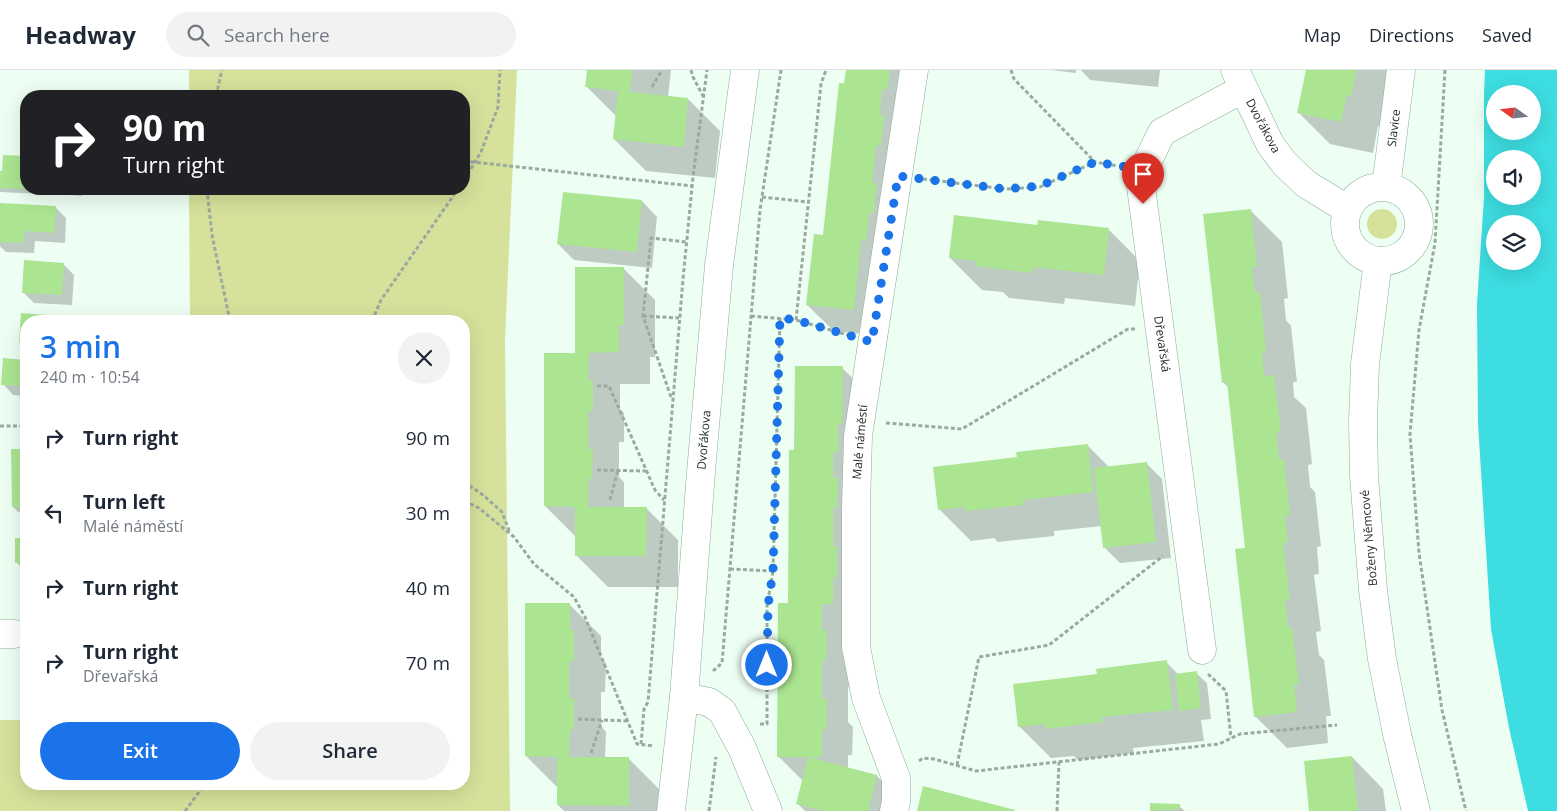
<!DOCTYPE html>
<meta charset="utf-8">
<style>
body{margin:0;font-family:"Open Sans",sans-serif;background:#f2f2f3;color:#1f2937;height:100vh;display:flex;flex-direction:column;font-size:19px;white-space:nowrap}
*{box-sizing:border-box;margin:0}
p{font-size:16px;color:#747a83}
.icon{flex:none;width:28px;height:28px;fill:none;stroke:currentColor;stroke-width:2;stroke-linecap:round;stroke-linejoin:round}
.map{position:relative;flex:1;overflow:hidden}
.drawer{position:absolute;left:20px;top:245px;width:450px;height:475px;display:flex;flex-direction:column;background:#fff;border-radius:20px;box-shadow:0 5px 20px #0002}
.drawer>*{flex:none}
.top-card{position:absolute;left:20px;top:20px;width:450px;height:105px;border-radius:20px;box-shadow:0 5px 20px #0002;background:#202124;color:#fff;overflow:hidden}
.needle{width:32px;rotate:285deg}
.fabs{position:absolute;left:1486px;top:15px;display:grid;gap:10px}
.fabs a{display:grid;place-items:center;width:55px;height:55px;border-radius:50%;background:#fff;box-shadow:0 5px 20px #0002;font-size:25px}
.pin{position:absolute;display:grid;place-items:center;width:42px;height:42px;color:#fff;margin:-51px -21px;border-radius:50% 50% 50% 0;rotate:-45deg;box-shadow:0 0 5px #0007}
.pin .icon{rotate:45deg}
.me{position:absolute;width:55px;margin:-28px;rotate:0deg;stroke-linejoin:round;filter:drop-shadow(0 0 4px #0008)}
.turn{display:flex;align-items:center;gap:18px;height:105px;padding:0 20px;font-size:22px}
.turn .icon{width:65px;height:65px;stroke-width:2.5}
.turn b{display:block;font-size:35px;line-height:42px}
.round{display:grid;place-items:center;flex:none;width:52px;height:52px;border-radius:26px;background:#f2f2f3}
.overview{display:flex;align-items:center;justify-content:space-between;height:85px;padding:0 20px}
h1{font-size:30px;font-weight:600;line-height:38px;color:#1a73e8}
.cta{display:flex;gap:10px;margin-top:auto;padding:10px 20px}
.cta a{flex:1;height:58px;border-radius:30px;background:#1a73e8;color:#fff;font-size:20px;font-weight:600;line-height:58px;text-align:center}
.cta a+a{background:#f2f2f3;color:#1f2937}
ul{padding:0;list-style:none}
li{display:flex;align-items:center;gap:15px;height:75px;padding:0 20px}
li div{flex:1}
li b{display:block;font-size:19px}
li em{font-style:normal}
header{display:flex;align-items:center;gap:30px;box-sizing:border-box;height:70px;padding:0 25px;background:#fff;border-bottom:1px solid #e0e1e3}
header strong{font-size:24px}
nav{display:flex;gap:28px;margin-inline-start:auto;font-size:18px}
.search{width:350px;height:45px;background:#f2f2f3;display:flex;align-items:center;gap:12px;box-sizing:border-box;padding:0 18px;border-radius:28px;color:#747a83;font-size:19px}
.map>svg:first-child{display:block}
.green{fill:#d6e29b}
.water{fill:#3ddde1;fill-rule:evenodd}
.shadow{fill:#0003}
.building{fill:#abe591}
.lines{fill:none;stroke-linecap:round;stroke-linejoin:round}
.street-casing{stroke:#8fab99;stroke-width:29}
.secondary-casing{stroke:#8fab99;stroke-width:29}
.path{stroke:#9baaa0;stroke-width:3;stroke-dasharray:4 2.5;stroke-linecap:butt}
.street{stroke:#fff;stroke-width:28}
.secondary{stroke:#fff;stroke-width:28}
.route{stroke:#1a73e8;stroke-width:9;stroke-dasharray:0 16.2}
.labels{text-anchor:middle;stroke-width:4.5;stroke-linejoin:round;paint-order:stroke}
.street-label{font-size:12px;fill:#222d26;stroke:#fff}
</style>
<header>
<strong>Headway</strong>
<div class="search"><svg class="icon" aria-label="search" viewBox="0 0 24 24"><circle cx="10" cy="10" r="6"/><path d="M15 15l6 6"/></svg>Search here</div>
<nav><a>Map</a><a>Directions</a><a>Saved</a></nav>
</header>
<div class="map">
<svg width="1557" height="741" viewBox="0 0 1557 741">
<rect width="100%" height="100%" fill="#edfef3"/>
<g class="green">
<path d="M189,0H517L505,270L510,741H0V650H26V714H464V251H190L189,119H464V26H189Z"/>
<circle cx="1382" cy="154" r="15"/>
</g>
<path class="water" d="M1485,0H1557V741H1528L1509,658L1491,559L1478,354L1477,234L1484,127V23ZM1495,24H1532V61H1495ZM1495,89H1532V126H1495ZM1495,154H1532V191H1495Z"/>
<g class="shadow">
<path d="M588,0H671L668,27L688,29L720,61L715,108L646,101L614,69L616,46L586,16Z"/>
<path d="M847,0H923L880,266L834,261L807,235L824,166Z"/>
<path d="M1051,0H1076V3Z"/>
<path d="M1081,0H1160L1158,17L1090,10Z"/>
<path d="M1307,0H1392L1383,57L1378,56L1373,83L1330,74L1299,43Z"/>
<path d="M4,86L26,87V119H45L44,124L0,122V102L3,103Z"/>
<path d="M65,119H82V126L70,125Z"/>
<path d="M642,131L657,147L652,198L574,190L558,174Z"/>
<path d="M0,134L55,137L66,148L65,173L35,171L34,183L6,182L0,176Z"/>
<path d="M1250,140L1282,172L1288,228L1284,229L1286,250L1291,256L1297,312H1293L1294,327L1306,338L1312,394L1308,395L1310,417L1315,422L1321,476L1317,477L1319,504L1314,505L1321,561L1316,562L1319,585L1324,590L1331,646H1326L1328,673L1287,678L1255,646L1247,479L1229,318L1223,312Z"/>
<path d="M1039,156L1108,159L1140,191L1135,236L1065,228L1064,234L1009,228L1003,222L982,220L950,188Z"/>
<path d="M63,194L74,205L72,235L34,233L23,222Z"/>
<path d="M623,198L655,230V287H650V314H620V339L624,343V372H619V407L624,412V438H646L678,470V517H608L576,485V467L545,436L576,284Z"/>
<path d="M22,245L73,248L77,251H26V279L20,273Z"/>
<path d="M4,289L26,291V326L13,325L3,314Z"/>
<path d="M842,298L869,324L852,617H848V652L853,657L852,685H848V698L877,706L908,738V741H805L797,733L803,711L778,686L790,534L795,382Z"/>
<path d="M1087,375L1109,397L1146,393L1162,409L1171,488L1120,493L1104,477L1102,456L1054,461V466L998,472L994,468L971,471L939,439L1019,388Z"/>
<path d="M13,380H26V442H18L13,437Z"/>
<path d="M16,469H26V498H22L17,493Z"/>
<path d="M22,509H26V538L22,533Z"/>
<path d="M569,534L601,566V589L606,593L605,622H601V656L606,662L605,688H628L660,720V741H564L558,735V718L526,686Z"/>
<path d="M1166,592L1179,605L1196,603L1207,613L1211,649L1201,650L1204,671L1133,678L1134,683L1078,690L1074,686L1051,688L1019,656L1098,605Z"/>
<path d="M1352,687L1383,719L1386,741H1310Z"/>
<path d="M1151,734L1179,736L1185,741H1151Z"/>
</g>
<g class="building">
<path d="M587,0H632L630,22L688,28L684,77L613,69L618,21L585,17Z"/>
<path d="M846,0H890L887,20L882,19L880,45H884L881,76L876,75L872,113H877L873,144L869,143L866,171L861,170L854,240L806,235L814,164L823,165L839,13H844Z"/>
<path d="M1306,0H1357L1351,26L1347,25L1341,52L1297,43Z"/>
<path d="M3,85L26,86V119L0,118V101H2Z"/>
<path d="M64,119H77V121L64,120Z"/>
<path d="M563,122L642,130L637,182L557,174Z"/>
<path d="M0,133L56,136L54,163L25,161L23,173L0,172Z"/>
<path d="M1251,139L1257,197H1252L1255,223L1260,222L1266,280L1262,281L1264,306L1274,305L1281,363H1276L1279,389H1284L1290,445L1285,446L1288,472L1283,473L1290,530H1285L1288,557H1292L1299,614L1294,615L1297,642L1254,647L1235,479L1245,478L1227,312L1222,313L1203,144Z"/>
<path d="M954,145L1037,155L1038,150L1109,158L1104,205L1033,197V203L975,196L976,191L949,188Z"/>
<path d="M24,190L64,193L62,225L22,223Z"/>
<path d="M575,197H624V255H619V282L589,283L588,310H593V341H588V379H593L592,409H588V437H647L646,486H575V437L544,436V283H575Z"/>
<path d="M21,243L74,247V251H26V274L19,273Z"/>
<path d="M3,288L26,290V316L1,315Z"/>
<path d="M795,296H843L842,354H838V382H833V408H838L837,438H833V476H837V507H833V534H822V560H827L826,591H822V629H827L826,659H822V687H777L778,533H788L789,380H794Z"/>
<path d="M1088,374L1093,422L1023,430V435L965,441V437L938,440L933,397L1017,387L1016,382Z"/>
<path d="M11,379H26V437H12Z"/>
<path d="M1147,392L1156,472L1103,478L1094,398Z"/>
<rect x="15" y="468" width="11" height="25"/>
<rect x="21" y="508" width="5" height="26"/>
<path d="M525,533H570V560H574V591H569V628H574V659H570L569,687H629V736L557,735V687L525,686Z"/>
<path d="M1167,590L1173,640L1102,647L1103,652L1045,659V654L1018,657L1013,614L1097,604L1096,599Z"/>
<path d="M1197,601L1201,638L1179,641L1175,604Z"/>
<path d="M1352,686L1358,741H1309L1304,691Z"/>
<path d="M808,687L877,705L868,741H824L796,734Z"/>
<path d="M923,716L1015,740V741H917Z"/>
<path d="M1150,733L1180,734V739L1150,741Z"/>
</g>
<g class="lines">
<g class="street-casing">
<g id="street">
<path d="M1386,117L1401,0"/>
<path d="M0,564H14"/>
<path d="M1202,580L1141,117L1146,95L1162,62L1243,19"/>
<path d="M684,627L709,632L722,641L742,678L768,741"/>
<path d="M894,741L896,731V708L866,628L856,577V437L858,366L914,0"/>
</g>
</g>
<g class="secondary-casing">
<g id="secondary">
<path d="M1235,0L1270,74L1284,93L1306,114L1347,139"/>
<circle cx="1382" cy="154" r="37"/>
<path d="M1378,191L1365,294L1363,352L1364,406L1373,520L1382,589L1397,664L1416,741"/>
<path d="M671,741L684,627L701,402L719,195L745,0"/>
</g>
</g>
<g class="path">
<path d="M691,0L693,7L703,26"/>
<path d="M1011,0L1014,9L1095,92"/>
<path d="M1445,0L1435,173L1419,260L1410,364L1419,483L1442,640L1466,741"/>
<path d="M652,17L662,0"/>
<path d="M216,26L222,0"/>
<path d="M464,91L692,116"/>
<path d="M923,109L1005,119L1040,117L1095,92L1118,96"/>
<path d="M464,110L481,82L498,37L500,0"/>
<path d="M207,119L212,165L230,251"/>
<path d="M762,127L808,132"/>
<path d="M643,246L679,248"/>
<path d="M751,246L796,250L848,265"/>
<path d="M796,250L821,14L826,0"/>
<path d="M372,251L381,230L458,119"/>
<path d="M597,316H609L655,420L664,430"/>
<path d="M671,327L643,246L651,168L686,172"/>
<path d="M886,353L962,359L1128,259H1135"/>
<path d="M0,356H26"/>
<path d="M597,400L646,401"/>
<path d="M464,412L483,425L502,442L510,463"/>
<path d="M610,430L618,400"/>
<path d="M464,431L479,438L514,467L534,494L574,527L585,547L637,674L653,676"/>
<path d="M730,499L773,501"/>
<path d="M713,601L722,593L760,140L781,0"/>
<path d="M1208,604L1226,621L1231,668"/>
<path d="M578,649L628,651"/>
<path d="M760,654H767V536L773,501L780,248"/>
<path d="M641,674L644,639L648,632L683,209L693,107L707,0"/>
<path d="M591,683L602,650"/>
<path d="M919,691L923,688L934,689L976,701L1219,674L1240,664L1337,655"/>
<path d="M957,695L979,587L1049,575L1163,486"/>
<path d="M185,741L205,714"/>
<path d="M709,741L716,687"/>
<path d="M1057,741L1059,692"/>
</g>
<use href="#street" class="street"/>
<use href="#secondary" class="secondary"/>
</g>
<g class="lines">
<path class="route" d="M767,595L768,536L773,501L780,248L796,250L872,272L898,106L1005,119L1040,116L1095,92L1145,100L1141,117L1143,134"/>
</g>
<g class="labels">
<g class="street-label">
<text transform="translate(1263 56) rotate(62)" y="4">Dvořákova</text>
<text transform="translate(1394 58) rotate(-83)" y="4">Slavice</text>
<text transform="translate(1162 274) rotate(82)" y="4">Dřevařská</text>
<text transform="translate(704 370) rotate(-85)" y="4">Dvořákova</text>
<text transform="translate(860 372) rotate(-85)" y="4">Malé náměstí</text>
<text transform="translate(1369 468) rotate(-95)" y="4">Boženy Němcové</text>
</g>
</g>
</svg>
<div class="fabs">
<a><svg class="needle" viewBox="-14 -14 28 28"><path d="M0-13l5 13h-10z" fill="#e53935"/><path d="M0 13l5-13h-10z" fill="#747a83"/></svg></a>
<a><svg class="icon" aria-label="sound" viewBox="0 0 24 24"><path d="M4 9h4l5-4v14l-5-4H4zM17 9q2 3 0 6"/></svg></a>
<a><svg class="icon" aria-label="layers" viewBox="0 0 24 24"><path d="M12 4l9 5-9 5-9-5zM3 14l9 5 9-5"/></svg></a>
</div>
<div class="pin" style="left:1143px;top:134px;background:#d93025"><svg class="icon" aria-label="arrive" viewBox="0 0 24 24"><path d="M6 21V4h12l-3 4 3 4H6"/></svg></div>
<svg class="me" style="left:767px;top:595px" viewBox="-20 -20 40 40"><circle r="17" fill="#1a73e8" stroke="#fff" stroke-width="3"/><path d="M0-11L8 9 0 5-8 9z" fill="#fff"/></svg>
<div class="top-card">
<div class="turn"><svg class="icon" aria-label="right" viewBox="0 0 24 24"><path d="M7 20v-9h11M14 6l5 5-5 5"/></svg><div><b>90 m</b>Turn right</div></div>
</div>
<section class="drawer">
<div class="overview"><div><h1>3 min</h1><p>240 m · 10:54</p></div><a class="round"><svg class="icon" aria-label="close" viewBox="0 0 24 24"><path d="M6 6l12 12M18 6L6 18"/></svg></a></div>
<ul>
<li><svg class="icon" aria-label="right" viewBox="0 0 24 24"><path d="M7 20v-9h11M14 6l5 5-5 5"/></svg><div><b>Turn right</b></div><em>90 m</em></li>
<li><svg class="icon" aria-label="left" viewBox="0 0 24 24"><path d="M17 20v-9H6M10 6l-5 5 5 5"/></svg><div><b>Turn left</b><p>Malé náměstí</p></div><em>30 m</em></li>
<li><svg class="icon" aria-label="right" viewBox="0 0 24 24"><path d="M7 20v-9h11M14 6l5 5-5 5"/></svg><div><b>Turn right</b></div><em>40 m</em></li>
<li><svg class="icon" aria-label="right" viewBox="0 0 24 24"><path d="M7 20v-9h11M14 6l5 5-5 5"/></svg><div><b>Turn right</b><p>Dřevařská</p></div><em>70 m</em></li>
</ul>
<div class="cta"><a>Exit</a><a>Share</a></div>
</section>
</div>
